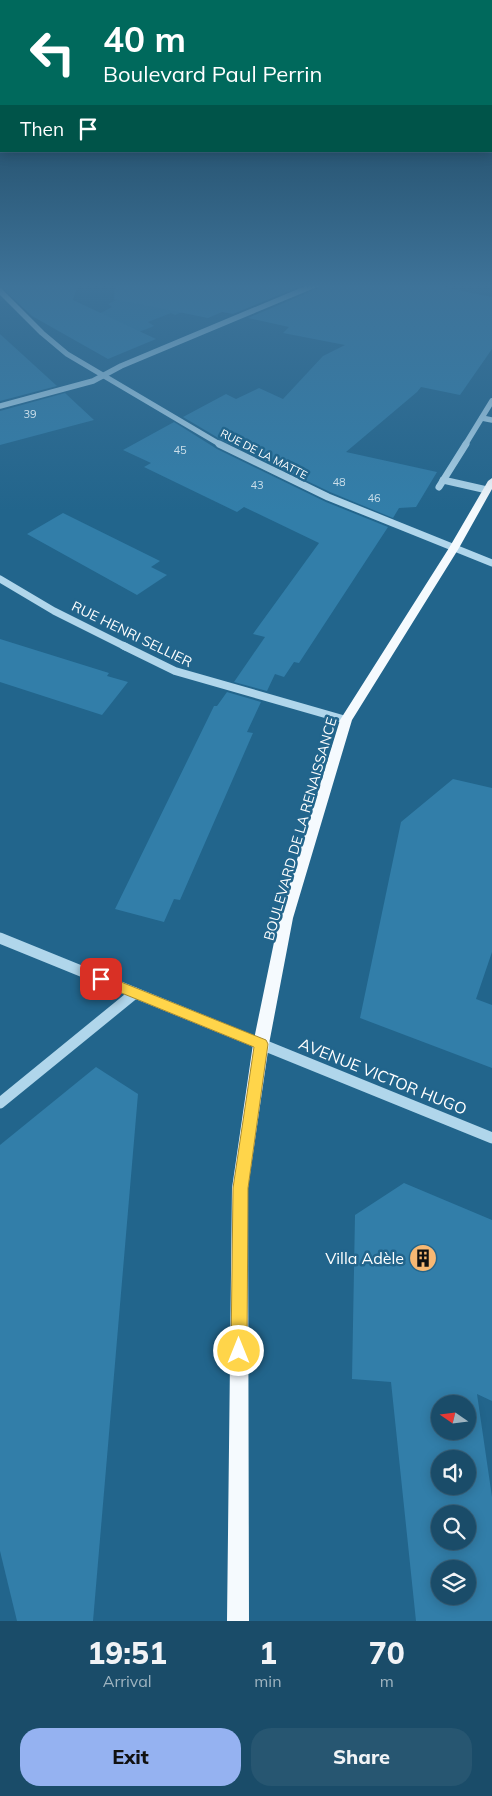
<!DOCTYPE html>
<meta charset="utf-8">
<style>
body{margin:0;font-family:Mulish,sans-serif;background:#275671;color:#f1f3f6;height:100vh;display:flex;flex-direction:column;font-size:19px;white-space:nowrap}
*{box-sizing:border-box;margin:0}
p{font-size:16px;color:#9fb4c0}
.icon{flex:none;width:28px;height:28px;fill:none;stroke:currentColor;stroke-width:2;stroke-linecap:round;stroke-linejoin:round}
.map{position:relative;height:1621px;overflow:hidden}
.panel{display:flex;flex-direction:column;background:#1a4c69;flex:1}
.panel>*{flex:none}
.top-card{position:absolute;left:0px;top:0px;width:492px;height:152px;box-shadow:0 2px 12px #0003,0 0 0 1px #38637d;background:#00695c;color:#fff;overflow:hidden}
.needle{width:32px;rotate:284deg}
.fabs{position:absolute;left:431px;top:1395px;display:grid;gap:10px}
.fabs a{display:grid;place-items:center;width:45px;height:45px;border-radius:50%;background:#1a4c69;box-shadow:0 2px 12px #0003,0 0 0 1px #38637d;font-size:25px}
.pin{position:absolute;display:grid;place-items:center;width:42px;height:42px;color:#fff;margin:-21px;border-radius:10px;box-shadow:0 2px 8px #0006}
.me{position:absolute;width:55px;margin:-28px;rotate:0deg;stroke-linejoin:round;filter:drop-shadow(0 0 4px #0008)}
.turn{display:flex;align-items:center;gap:18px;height:105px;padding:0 20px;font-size:22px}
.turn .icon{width:65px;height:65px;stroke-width:2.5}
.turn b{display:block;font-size:35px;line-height:42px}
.then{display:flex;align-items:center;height:48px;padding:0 20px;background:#0003;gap:10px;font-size:19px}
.eta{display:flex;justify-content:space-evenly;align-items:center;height:85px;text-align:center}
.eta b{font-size:30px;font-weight:800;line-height:35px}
.primary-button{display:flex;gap:10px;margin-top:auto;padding:10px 20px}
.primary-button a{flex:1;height:58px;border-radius:20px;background:#95b2f1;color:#111;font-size:20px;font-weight:800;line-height:58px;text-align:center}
.primary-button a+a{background:#275671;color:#f1f3f6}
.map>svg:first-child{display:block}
.green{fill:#2c79a4}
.building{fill:#327ea9;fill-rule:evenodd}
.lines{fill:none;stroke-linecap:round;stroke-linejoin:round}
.minor-far3{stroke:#b0d6eb;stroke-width:5.5}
.minor-far2{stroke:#b0d6eb;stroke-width:7}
.minor-far1{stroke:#b0d6eb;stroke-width:8}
.minor{stroke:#b0d6eb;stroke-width:11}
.major{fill:#f5fafe;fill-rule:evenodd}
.route{fill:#ffd54a;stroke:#a68a30}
.labels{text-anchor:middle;stroke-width:5;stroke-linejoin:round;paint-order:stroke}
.number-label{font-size:11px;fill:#ccdfea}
.far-street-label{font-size:11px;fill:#fff;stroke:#22658c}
.street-label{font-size:14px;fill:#fff;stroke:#22658c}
.near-street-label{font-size:16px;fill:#fff;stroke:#22658c}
.near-poi-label{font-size:16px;fill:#fff;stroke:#22658c;text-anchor:end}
</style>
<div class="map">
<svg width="492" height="1621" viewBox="0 0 492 1621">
<rect width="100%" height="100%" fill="#22658c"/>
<path class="green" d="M128,294L199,305L175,315L171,313L148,322L154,326L139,332L99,314L112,307L108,304Z"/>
<g class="building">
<path d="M0,284H78L73,300L156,339L108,359L32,316L0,286Z"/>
<path d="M115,284H306L233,314L222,312L208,318L114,299Z"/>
<path d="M322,284H426L492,297V349L460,395L421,387L417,392L346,452L437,472L416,507L399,508L393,518L330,492L220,439L183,417L226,394L236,399L259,388L283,399L323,356L345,345L283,333L289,327L248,318L319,288Z"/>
<path d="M0,334L57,386L0,401Z"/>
<path d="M65,393L94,420L0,445V411Z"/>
<path d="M174,422L217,449L326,502L388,527L299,663L294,662L284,677L275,674L267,691L234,682L265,637L253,634L319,543L244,507L237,512L144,467L151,463L123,450Z"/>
<path d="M63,513L160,561L151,567L167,575L137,595L27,534Z"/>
<path d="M0,639L109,673L107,676L128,682L102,715L0,682Z"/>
<path d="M227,692L261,702L247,732L253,733L180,900L174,899L164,922L115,909L214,706H217Z"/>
<path d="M453,779L492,788V952L476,999L492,1005V1068L360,1018L401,822Z"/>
<path d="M96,1067L138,1094L93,1621H17L0,1551V1145Z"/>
<path d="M404,1183L492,1220V1401L477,1394L492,1497V1621H416L391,1382L352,1379L355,1215ZM440,1404H468V1431H440ZM440,1459H468V1486H440ZM440,1514H468V1541H440ZM440,1569H468V1596H440Z"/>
</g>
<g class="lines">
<g class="minor-far3">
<path d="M0,291L42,333L67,354L221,445"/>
<path d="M0,406L93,381L121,366L317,284"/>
<path d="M482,418L492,420"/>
<path d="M465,445L492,401"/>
</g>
<g class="minor-far2">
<path d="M219,444L328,497L492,563"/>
<path d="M443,480L487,490"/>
<path d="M439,487L466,444"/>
<path d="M0,579L54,611L126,647"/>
</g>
<path class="minor-far1" d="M124,646L175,671L346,720"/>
<g class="minor">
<path d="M0,938L492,1138"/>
<path d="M0,1103L135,993"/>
</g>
<path class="major" d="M492,478V489L459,548L352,720L293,918L269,1044L248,1188L249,1621H227L232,1188L253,1044L279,918L340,720L449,548L488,481Z"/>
</g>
<linearGradient id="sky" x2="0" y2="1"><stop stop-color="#13384d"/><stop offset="0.56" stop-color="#3e7399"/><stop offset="1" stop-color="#3e7399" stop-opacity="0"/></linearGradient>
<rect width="492" height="511" fill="url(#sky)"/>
<path class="route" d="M101,974L266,1040L268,1044L248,1188L247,1351L245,1357L239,1359L233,1357L231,1351L233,1188L254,1047L97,983L95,979L97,975Z"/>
<defs>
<g id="building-disc" transform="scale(1.4375)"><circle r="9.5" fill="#f7b873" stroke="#22658c"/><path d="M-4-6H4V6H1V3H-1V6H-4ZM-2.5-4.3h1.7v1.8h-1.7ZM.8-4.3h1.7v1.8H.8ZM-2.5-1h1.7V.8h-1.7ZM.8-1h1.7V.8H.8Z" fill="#111"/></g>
</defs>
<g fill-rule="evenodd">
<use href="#building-disc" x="423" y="1258"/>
</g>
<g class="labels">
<g class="number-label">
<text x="30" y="418">39</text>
<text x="180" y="454">45</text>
<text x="339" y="486">48</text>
<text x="257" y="489">43</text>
<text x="374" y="502">46</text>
</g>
<g class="far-street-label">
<text transform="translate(264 454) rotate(27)" y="4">RUE DE LA MATTE</text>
</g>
<g class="street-label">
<text transform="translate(132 634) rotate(26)" y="5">RUE HENRI SELLIER</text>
<text transform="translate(300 829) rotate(-74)" y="5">BOULEVARD DE LA RENAISSANCE</text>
</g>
<g class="near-street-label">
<text transform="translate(383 1076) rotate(22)" y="6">AVENUE VICTOR HUGO</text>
</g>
<g class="near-poi-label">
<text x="404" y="1264">Villa Adèle</text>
</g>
</g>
</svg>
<div class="fabs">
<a><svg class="needle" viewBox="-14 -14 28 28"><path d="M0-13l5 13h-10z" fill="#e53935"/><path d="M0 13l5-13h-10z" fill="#9fb4c0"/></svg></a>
<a><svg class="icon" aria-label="sound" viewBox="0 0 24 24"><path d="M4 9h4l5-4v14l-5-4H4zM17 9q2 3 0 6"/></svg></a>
<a><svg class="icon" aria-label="search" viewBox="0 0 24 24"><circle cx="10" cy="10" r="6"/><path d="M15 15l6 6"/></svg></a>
<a><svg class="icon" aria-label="layers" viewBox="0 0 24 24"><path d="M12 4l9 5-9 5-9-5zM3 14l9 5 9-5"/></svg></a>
</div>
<div class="pin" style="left:101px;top:979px;background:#d93025"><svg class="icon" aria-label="arrive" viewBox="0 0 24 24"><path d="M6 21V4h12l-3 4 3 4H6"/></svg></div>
<svg class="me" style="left:239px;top:1351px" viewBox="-20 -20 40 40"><circle r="17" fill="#ffd54a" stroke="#fff" stroke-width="3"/><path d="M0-11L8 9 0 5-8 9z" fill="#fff"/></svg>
<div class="top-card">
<div class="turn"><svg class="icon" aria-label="left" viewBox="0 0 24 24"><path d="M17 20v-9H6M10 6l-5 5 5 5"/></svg><div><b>40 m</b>Boulevard Paul Perrin</div></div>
<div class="then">Then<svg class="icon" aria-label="arrive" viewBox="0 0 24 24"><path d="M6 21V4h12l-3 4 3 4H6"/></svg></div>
</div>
</div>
<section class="panel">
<div class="eta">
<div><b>19:51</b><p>Arrival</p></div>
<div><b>1</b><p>min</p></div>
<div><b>70</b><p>m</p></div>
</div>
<div class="primary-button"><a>Exit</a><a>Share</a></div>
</section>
